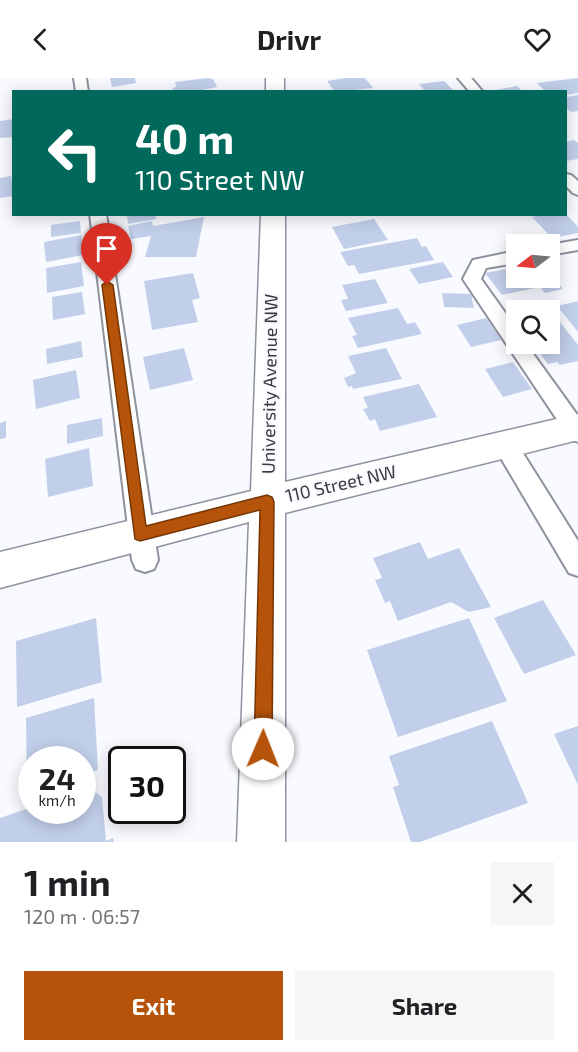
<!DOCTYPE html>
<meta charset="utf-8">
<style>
body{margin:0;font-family:"Exo 2",sans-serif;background:#f6f6f6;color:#202124;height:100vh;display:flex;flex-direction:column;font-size:22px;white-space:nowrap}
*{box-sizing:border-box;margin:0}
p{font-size:20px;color:#757577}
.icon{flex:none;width:33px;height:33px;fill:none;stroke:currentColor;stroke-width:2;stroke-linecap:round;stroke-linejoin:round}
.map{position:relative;height:764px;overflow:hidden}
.panel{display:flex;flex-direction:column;background:#fff;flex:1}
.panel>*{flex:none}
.top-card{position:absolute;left:12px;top:12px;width:555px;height:126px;border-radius:0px;box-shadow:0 3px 15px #0003;background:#00695c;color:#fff;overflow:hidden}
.needle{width:39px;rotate:254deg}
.controls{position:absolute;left:506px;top:156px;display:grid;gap:12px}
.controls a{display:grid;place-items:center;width:54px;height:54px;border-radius:0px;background:#fff;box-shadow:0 3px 15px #0003;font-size:30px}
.speed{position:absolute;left:18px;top:668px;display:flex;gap:12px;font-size:30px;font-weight:700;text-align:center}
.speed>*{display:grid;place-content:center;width:78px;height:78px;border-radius:50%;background:#fff;box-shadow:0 3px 15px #0003;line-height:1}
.speed small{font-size:15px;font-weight:400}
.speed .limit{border:3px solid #111;border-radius:9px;background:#fff;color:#111}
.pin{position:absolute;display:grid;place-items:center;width:51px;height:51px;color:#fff;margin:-62px -26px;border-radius:50% 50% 50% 0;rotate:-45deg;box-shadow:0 0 6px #0007}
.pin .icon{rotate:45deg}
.me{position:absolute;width:66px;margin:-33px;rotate:1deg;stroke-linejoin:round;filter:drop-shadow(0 0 4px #0008)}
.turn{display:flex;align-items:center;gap:21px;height:126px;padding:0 24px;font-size:27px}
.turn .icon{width:78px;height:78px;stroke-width:2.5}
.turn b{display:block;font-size:42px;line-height:51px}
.round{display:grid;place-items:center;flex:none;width:63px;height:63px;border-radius:0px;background:#f6f6f6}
.overview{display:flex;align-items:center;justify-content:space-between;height:102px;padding:0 24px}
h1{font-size:36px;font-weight:700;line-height:45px}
.button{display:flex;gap:12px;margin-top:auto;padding:12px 24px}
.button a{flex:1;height:69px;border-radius:0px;background:#b45309;color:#fff;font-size:24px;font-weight:700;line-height:69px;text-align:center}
.button a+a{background:#f6f6f6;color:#202124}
header{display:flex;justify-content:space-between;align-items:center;height:78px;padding:0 24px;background:#fff;font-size:27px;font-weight:700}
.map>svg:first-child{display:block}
.building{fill:#c2cfea}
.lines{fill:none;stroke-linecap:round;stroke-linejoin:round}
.service-casing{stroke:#8d929d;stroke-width:4}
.minor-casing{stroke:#8d929d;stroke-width:3}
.service{fill:#fff;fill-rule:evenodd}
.minor{fill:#fff;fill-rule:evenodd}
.route{fill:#b45309;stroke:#753606;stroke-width:1.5}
.labels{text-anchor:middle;stroke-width:4.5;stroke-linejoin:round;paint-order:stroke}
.street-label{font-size:18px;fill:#383a3f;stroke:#f8faff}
</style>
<header><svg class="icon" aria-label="back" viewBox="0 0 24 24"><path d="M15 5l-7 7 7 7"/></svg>Drivr<svg class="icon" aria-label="heart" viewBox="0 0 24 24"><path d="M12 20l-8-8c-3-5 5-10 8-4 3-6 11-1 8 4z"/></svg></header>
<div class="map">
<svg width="578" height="764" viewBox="0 0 578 764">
<rect width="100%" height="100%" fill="#f8faff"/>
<g class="building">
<path d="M110,0H135L136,5L112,9Z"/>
<path d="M208,0L213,1L217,9L192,14H174L172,10L176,9L175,4Z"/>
<path d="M345,0H365L373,10L335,14L327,3Z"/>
<path d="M578,0V15L566,17V14H546L537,5Z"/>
<path d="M444,3L455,14H426L419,6Z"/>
<path d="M517,8L523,14L496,12Z"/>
<path d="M578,17V33L571,34L566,30V19Z"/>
<path d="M14,41V59L0,60V43Z"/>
<path d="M574,62L578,65V81L566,83V64Z"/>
<path d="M11,98L14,118L0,120V100Z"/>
<path d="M127,136H155L156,141L128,146Z"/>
<path d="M544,136H566L578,149V155L552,160L532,139Z"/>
<path d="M204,139L196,179H145L151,158L131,161L128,148L152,143L153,148Z"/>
<path d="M374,141L388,162L344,171L332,149Z"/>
<path d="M80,143L81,155L51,159V147Z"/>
<path d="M81,157L83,177L46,184L44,164Z"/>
<path d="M417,160L422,169L426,168L434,182L359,196L354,187L348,188L340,174Z"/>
<path d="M81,184L84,208L47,215L46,190Z"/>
<path d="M443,184L453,199L419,206L409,191Z"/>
<path d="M516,189V200H526L535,210L502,217L485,195Z"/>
<path d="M549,194L563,211L545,215L532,200H549Z"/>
<path d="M193,195L200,220L192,222L198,244L152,252L144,203Z"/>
<path d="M375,201L388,225L346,233L341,222L348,221L342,207Z"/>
<path d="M82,214L85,236L53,242L52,219Z"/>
<path d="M442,215L471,216L474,230L444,229Z"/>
<path d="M578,223V254L557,228Z"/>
<path d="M398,230L407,246L415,244L422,256L358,270L352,258L357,257L348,240Z"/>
<path d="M549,230L578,267V283L560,287L557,284L548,286L533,266H549V232H543Z"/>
<path d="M486,240L501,262L471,269L457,247Z"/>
<path d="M81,263L83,279L47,286L46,271Z"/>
<path d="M184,270L193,302L150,312L143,279Z"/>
<path d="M386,270L402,301L353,311L352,308L348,309L344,300L356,295L348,278Z"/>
<path d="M513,284L532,311L503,319L485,291Z"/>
<path d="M76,292L80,320L36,331L33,302Z"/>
<path d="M419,306L437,339L380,353L375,341L370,343L363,331L368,330L363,319Z"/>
<path d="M102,340L103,358L67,366V347Z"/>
<path d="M6,343V360L0,361V345Z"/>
<path d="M89,370L93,408L48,419L45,381Z"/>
<path d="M420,464L428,481L459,470L491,529L469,534L451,524L398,543L390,523L385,525L375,502L382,500L373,480Z"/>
<path d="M543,522L576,577L524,596L494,540Z"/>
<path d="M96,540L102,604L17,629L16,563Z"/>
<path d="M469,540L507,623L398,659L367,572Z"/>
<path d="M94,620L98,692L82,697V681H32V713L27,715L26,640Z"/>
<path d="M492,643L528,725L420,764H411L393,709L399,707L389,678Z"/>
<path d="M578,648V707L554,656Z"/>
<path d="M90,710L102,719L106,763L113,760L114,764H0V740L32,729V732H82V713Z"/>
</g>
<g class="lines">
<g class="service-casing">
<g id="service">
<path d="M74,0H86L88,14H76Z"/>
<path d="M458,0H471L483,14H470Z"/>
<path d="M566,96L571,97L578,103V117L573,115L566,108Z"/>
<path d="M90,136H106L158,482L154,491L145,494L136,491L132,482Z"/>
<path d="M578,162V172L549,177V167Z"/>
<path d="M516,173V185L486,190L481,201L516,250V266H526L578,338V364L570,361L463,201L473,182Z"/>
<path d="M506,359L514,361L578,463V498L569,495L498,375L495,368L498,361Z"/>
</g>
</g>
<g class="minor-casing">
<g id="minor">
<rect x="266" y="0" width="18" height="14"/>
<path d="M261,136H285V404L578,336V362L285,435V764H237L249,444L0,510V474L251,413Z"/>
</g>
</g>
<use href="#service" class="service"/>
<use href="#minor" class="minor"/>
</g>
<path class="route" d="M107,203L113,207L146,448L267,417L272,419L274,424L272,671L270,677L263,680L257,677L254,671L260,432L140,463L135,461L102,207Z"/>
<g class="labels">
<g class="street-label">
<text transform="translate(270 306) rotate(-89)" y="6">University Avenue NW</text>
<text transform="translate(341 406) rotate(-13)" y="6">110 Street NW</text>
</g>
</g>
</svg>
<div class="controls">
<a><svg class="needle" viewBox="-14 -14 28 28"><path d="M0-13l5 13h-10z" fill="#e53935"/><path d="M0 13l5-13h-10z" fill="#757577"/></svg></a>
<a><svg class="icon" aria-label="search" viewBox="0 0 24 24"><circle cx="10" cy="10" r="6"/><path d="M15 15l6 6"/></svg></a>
</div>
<div class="speed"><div>24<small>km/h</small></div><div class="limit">30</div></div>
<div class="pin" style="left:107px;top:207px;background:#d93025"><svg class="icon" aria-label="arrive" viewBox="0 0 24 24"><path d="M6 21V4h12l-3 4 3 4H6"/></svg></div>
<svg class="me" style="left:263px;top:671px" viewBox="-20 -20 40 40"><circle r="19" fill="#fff"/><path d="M0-13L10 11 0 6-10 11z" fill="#b45309"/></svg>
<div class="top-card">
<div class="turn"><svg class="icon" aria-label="left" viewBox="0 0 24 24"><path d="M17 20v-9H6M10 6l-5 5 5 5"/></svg><div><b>40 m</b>110 Street NW</div></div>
</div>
</div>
<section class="panel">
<div class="overview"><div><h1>1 min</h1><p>120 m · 06:57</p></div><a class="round"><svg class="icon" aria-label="close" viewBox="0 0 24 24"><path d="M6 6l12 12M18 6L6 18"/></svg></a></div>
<div class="button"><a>Exit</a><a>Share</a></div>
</section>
